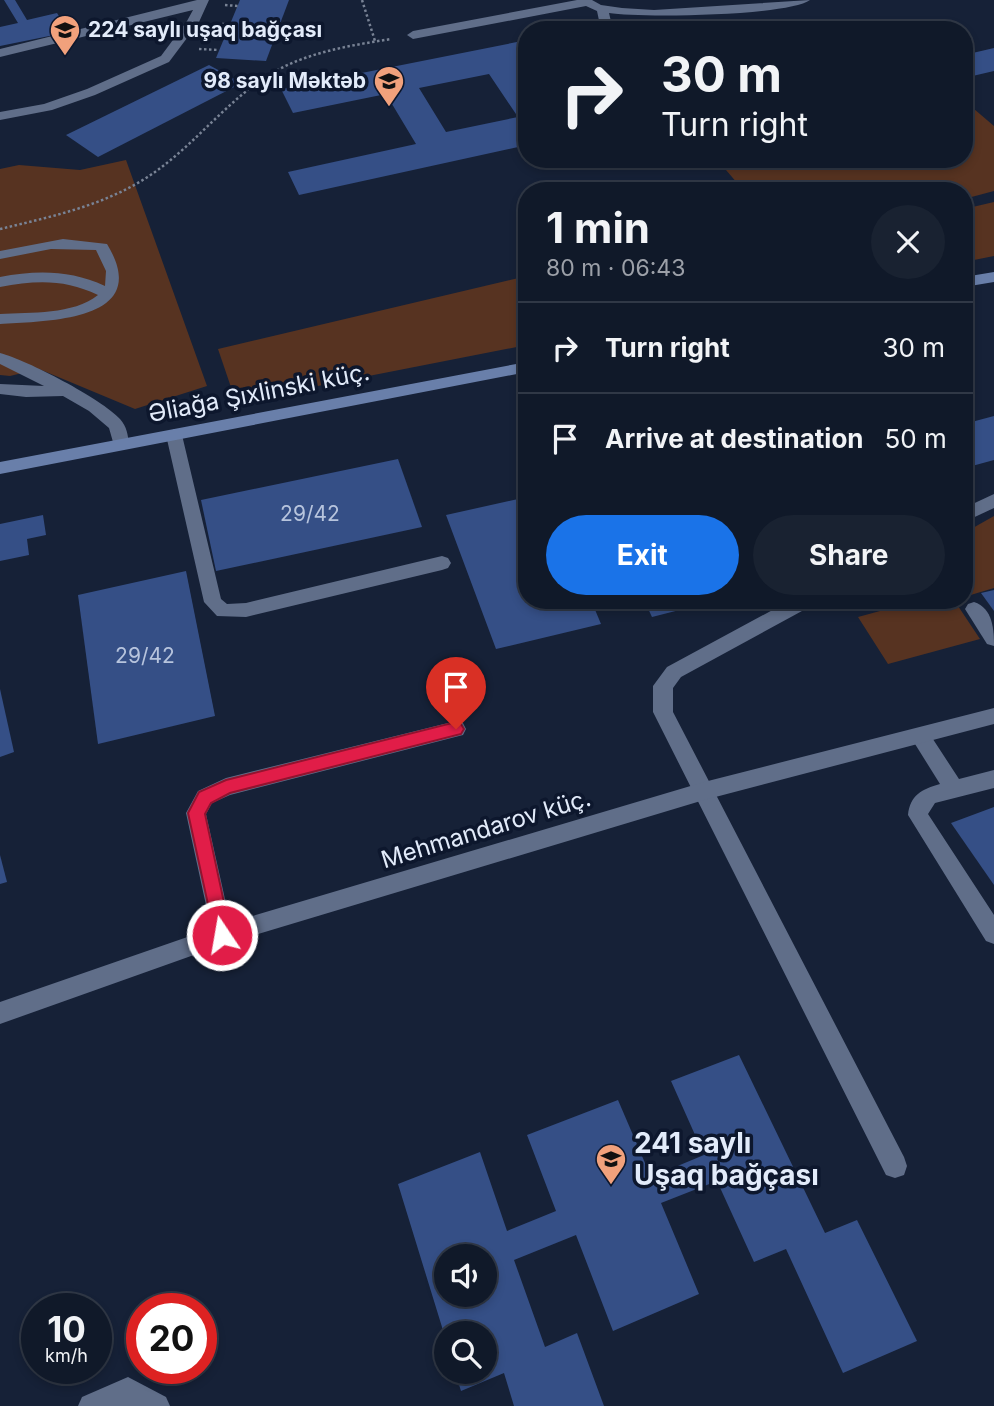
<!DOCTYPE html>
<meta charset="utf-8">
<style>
body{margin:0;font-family:Inter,sans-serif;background:#192231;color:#f1f3f6;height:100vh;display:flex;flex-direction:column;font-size:26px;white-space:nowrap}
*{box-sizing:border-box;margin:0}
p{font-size:23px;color:#9ca0a8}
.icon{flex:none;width:38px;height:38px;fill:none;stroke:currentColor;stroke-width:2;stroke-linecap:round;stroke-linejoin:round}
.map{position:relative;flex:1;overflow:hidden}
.panel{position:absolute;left:518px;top:182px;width:455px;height:427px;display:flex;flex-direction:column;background:#101929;border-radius:28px;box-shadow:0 4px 10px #0003,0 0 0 2px #303846}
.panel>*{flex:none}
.hud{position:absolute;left:518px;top:21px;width:455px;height:147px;border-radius:28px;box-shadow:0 4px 10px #0003,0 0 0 2px #303846;background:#101929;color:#f1f3f6;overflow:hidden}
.tools{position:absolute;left:434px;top:1244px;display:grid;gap:14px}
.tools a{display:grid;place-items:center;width:63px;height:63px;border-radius:50%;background:#101929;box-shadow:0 4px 10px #0003,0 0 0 2px #303846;font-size:35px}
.speed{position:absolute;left:21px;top:1293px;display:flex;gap:14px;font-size:35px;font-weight:700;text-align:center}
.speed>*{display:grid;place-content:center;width:91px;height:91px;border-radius:50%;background:#101929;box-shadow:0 4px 10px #0003,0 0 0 2px #303846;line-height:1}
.speed small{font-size:18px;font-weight:400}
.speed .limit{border:10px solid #d22;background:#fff;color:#111}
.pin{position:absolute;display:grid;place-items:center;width:60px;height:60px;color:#fff;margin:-72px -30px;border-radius:50% 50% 50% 0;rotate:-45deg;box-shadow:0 0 7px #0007}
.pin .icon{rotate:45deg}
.me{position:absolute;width:77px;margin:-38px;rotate:348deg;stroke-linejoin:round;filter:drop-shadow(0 0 5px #0008)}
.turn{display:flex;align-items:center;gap:24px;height:147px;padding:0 28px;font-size:32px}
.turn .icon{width:91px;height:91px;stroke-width:2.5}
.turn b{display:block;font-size:49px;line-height:60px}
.round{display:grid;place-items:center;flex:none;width:74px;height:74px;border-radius:37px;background:#192231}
.overview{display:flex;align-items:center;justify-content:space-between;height:119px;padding:0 28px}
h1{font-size:42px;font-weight:700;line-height:52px}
.action{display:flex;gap:14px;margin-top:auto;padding:14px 28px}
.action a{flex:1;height:80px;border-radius:42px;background:#1a73e8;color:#fff;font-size:28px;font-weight:700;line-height:80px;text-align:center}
.action a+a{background:#192231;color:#f1f3f6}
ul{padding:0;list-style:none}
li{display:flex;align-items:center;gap:21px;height:91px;padding:0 28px;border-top:2px solid #303846}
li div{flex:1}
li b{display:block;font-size:26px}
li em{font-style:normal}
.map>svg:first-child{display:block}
.green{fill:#573321}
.building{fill:#354f86;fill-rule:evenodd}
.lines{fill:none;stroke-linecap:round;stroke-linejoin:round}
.path{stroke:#798395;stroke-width:2.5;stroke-dasharray:2.5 2.5;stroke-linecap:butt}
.service{fill:#606e89;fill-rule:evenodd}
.minor{fill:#606e89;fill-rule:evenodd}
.secondary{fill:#697faa;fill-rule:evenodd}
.route{fill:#e11d48;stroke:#92132f;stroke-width:2}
.labels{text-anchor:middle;stroke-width:7;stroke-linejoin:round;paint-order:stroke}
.far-poi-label{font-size:21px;font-weight:bold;fill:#e2ebfa;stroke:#0d172d;text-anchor:start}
.number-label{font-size:21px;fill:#b7c4dd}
.street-label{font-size:24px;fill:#e2ebfa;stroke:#0d172d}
.near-poi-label{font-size:28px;font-weight:bold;fill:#e2ebfa;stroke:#0d172d;text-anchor:start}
</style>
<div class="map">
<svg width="994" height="1406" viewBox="0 0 994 1406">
<rect width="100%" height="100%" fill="#162137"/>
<g class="green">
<path d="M967,103L994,126V191L964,199V191H744L720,163L737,159H964V104Z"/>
<path d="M126,160L207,386L135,409L39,369L10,376L0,375V169L19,165L80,170Z"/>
<path d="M994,202V256L964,262V209Z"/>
<path d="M527,276V345L236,402L218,349Z"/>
<path d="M994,516V588L964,597V533Z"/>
<path d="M900,600H954L980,639L888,664L858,617L902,605Z"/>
</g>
<g class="building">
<path d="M4,0H15L27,20L57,13L69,32L0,46V27L18,23Z"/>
<path d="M240,0H289L266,61L216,58Z"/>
<path d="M527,40V65L520,67L527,76V145L299,195L288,172L416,144L386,94L293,113L281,89ZM489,74L518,117L446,132L419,88Z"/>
<path d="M994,48V71L964,78V55Z"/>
<path d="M209,65L242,83L98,157L66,135Z"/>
<path d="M994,416V460L972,466L964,455V424Z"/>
<path d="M398,459L422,527L216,571L201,500Z"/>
<path d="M527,497V600H591L601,624L496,649L446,515Z"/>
<path d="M43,515L46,535L27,539L29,555L0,561V524Z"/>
<path d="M186,571L215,716L98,744L78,595Z"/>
<path d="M994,590V611L981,593Z"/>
<path d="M644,600H715V601L652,617Z"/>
<path d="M0,689L14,752L0,757Z"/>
<path d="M994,807V885L951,823Z"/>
<path d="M0,855L7,882L0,884Z"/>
<path d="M739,1055L825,1233L857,1220L917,1341L843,1373L786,1249L754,1262L717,1181L661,1203L699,1294L613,1331L576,1235L514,1260L545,1347L577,1333L604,1406H514L504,1373L461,1391L455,1372H485V1334H446V1340L398,1184L480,1152L507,1231L556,1211L527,1135L618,1100L651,1177L704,1155L671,1081ZM446,1256H485V1295H446Z"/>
</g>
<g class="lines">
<g class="path">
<path d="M362,0L375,41"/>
<path d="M225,5L238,6"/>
<path d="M217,24H230"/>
<path d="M199,49L219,50"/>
<path d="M0,229C50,217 102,206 146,178C190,150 221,107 264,78C302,53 347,46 391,39"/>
</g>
<g class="service">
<path d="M197,0H209L199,22L169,62L95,95L52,110L0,120V112L44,104L87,89L161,56L187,21L193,10L0,57V49Z"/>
<path d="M577,0H592L601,5L622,8L654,10L810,0C788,16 640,18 609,13L613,30H601L597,11L586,6L413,39L407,35L413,31Z"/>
<path d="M63,239L107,244C154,321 50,321 0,324V314C31,312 73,315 98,295C65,279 36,280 0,287V277C37,270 70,270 105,286L106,271L96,250L51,249L0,259V251Z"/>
<path d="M0,353C27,360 102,399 120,419C127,427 128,435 129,445L127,449H115L109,428L89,411L63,396L26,397L0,394V384L44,386L0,364Z"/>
<path d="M174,429L182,435L221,599L227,604L246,603L442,556L448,558L451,563L448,568L442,570L246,617L217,616L204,602L166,435Z"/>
<path d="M994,494V508L964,522V508Z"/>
<path d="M791,600H816L813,605L681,677L673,688V712L904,1157L907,1166L904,1175L895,1178L886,1175L653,712V686L667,667Z"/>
<path d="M974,602C993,608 994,630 994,646L987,644L965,609L968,604Z"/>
<path d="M456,721L463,723L466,729L463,735L230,795L212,803L206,814L233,935L230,942L222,945L214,942L186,813L198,791L226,778Z"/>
<path d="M920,728L927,730L959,779L994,770V788L935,803L928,814L994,915V944L986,941L908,815C910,795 922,789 940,784L910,736L913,730Z"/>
</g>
<g class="minor">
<path d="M994,708V724L704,800L222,945L0,1024V1002L222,925L704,782Z"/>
<path d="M128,1377L166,1397L170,1406H78L82,1397Z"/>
</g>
<g class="secondary">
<path d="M994,272V282L964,287V277Z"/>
<path d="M527,362V372L0,474V462Z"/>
</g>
</g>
<path class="route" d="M456,722L461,724L464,729L461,734L230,793L211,803L205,814L231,935L229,941L222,943L216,941L188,813L199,792L226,780Z"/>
<defs>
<g id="school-pin" transform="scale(1.575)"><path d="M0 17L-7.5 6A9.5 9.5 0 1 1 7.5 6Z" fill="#f1a17c" stroke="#0d172d"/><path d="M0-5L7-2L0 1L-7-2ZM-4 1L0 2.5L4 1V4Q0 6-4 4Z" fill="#111"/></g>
</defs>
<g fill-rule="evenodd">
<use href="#school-pin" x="65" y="30"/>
<use href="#school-pin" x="389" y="81"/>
<use href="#school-pin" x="611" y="1159"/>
</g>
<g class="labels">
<g class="far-poi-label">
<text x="88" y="37">224 saylı uşaq bağçası</text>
<text x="366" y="88" text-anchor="end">98 saylı Məktəb</text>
</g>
<g class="number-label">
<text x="310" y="521">29/42</text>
<text x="145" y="663">29/42</text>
</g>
<g class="street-label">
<text transform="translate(259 393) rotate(-11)" y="8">Əliağa Şıxlinski küç.</text>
<text transform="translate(486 829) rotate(-17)" y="8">Mehmandarov küç.</text>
</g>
<g class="near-poi-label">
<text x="634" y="1153">241 saylı<tspan x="634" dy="32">Uşaq bağçası</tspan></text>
</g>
</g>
</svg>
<div class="tools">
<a><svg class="icon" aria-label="sound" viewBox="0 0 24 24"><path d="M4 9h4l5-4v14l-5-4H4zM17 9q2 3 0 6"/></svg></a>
<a><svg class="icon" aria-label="search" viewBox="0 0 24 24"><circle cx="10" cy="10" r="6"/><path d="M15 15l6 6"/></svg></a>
</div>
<div class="speed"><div>10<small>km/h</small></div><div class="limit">20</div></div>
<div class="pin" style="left:456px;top:729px;background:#d93025"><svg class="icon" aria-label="arrive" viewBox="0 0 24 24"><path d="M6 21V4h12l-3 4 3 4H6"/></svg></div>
<svg class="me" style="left:222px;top:935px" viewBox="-20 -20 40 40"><circle r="17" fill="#e11d48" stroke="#fff" stroke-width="3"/><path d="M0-11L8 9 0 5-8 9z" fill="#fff"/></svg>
<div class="hud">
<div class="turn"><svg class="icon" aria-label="right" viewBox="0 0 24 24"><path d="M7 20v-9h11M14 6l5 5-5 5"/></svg><div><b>30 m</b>Turn right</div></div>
</div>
<section class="panel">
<div class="overview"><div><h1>1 min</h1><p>80 m · 06:43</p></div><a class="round"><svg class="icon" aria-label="close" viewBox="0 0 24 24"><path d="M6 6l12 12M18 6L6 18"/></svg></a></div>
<ul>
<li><svg class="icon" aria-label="right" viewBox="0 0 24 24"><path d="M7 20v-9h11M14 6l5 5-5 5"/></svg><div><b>Turn right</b></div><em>30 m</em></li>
<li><svg class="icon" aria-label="arrive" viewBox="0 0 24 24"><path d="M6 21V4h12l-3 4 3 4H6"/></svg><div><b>Arrive at destination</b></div><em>50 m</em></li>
</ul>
<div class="action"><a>Exit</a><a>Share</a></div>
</section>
</div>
